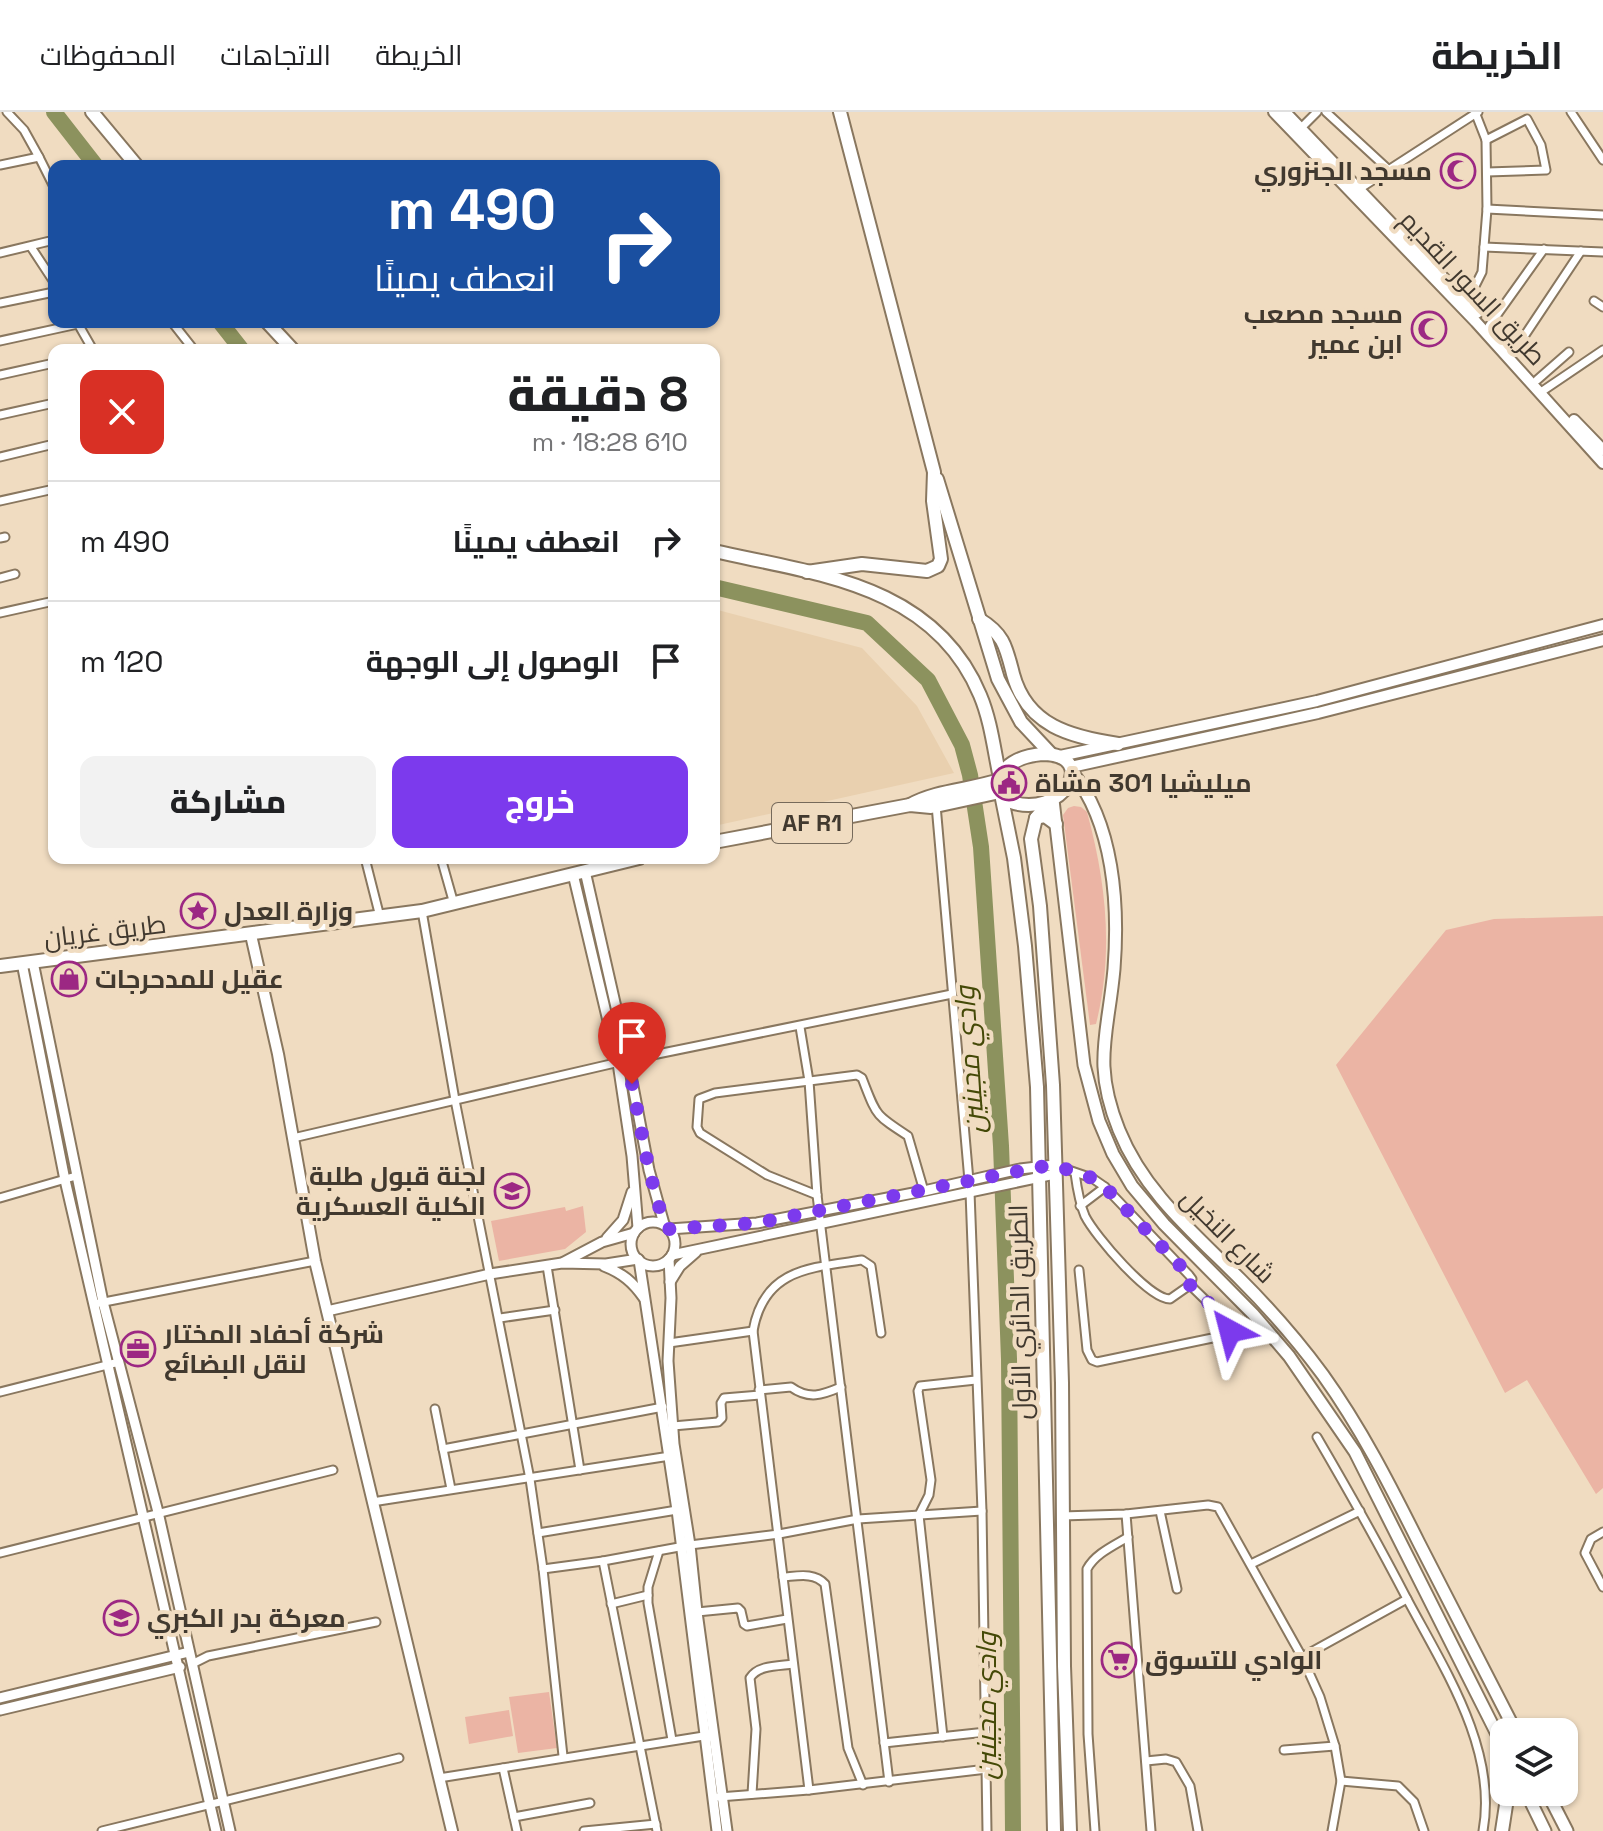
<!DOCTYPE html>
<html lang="ar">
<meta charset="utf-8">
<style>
body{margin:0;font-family:"Space Grotesk",Cairo,sans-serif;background:#f2f2f2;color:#202124;direction:rtl;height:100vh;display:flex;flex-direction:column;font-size:30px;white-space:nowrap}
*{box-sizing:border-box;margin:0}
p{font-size:26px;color:#757577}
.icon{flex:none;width:44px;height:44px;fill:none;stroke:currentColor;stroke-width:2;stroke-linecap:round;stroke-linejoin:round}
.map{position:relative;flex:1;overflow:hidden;direction:ltr}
.side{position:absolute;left:48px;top:232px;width:672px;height:520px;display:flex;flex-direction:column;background:#fff;border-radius:16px;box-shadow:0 2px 6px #0004;direction:rtl}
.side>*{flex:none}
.top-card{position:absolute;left:48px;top:48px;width:672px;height:168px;border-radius:16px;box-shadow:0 2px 6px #0004;direction:rtl;background:#1a4fa0;color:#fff;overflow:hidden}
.fabs{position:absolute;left:1490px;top:1606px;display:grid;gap:16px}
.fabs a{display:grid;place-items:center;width:88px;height:88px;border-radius:16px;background:#fff;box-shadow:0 2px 6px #0004;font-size:40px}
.pin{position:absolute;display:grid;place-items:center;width:68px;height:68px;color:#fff;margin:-82px -34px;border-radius:50% 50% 50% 0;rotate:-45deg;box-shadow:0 0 8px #0007}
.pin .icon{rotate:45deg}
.me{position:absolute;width:88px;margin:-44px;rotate:322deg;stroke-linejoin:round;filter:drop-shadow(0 0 6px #0008)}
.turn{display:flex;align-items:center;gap:28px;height:168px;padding:0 32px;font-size:36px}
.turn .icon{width:104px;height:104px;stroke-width:2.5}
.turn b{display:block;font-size:56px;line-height:68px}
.round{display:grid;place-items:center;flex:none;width:84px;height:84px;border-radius:16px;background:#f2f2f2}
.summary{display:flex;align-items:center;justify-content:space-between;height:136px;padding:0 32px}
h1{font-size:48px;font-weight:800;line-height:60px}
.button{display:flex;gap:16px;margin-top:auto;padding:16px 32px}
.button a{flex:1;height:92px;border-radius:16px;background:#7c3aed;color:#fff;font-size:32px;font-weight:800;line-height:92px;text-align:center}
.button a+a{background:#f2f2f2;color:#202124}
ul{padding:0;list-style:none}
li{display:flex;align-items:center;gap:24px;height:120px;padding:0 32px;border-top:2px solid #e0e0e0}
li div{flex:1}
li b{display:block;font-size:30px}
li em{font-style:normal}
header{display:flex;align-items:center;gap:48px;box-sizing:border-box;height:112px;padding:0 40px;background:#fff;border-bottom:2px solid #e0e0e0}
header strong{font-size:38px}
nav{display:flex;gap:44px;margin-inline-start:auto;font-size:28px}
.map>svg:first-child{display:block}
.built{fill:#e9d0af}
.green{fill:#ebb4a4}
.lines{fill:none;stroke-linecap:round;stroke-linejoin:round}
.river{stroke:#8c925e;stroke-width:16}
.minor-casing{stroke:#89775f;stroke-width:11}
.tertiary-casing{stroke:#89775f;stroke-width:13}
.secondary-casing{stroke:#89775f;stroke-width:14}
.primary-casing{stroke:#89775f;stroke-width:15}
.trunk-casing{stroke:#89775f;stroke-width:16}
.minor{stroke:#fff;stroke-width:7}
.tertiary{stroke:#fff;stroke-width:9}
.secondary{stroke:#fff;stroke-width:10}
.primary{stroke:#fff;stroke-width:11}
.trunk{stroke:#fff;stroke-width:12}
.route{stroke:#7c3aed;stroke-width:14;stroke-dasharray:0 25.2}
.labels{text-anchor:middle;stroke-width:8;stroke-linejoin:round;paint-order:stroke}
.shield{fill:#f0dcc1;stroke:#766a5b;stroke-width:2}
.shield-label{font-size:24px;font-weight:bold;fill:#41392f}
.poi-label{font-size:26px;font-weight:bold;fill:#41392f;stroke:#f0dcc1;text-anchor:start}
.street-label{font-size:26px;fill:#41392f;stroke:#f0dcc1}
.water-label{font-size:28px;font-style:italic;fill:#444907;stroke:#f0dcc1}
</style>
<header>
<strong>الخريطة</strong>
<nav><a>الخريطة</a><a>الاتجاهات</a><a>المحفوظات</a></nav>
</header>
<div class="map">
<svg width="1603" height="1719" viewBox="0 0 1603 1719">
<rect width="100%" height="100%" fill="#f0dcc1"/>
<path class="built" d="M714,497L862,536L917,594L954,661L714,714Z"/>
<g class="green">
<path d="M1074,694L1081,695L1087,700C1106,770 1114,840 1096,912L1090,913L1063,703L1068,696Z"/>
<path d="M1603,804V1376L1596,1382L1527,1268L1505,1281L1336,953L1446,818L1494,807Z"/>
<path d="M583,1094L586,1120L565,1137L499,1149L491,1109L565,1095L566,1099Z"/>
<path d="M549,1580L557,1636L518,1641L509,1585Z"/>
<path d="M509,1598L513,1624L469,1632L465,1605Z"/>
</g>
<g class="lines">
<g class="river">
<path d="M54,0L96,54"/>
<path d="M220,210L242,238"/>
<path d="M714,475L867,511L928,568L962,633L970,663L981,735L1001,1034L1009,1247L1013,1719"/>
</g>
<g class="minor-casing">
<g id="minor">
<path d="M1326,0L1389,58"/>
<path d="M1571,0L1603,48"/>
<path d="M1301,16L1317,0"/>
<path d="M1486,28L1527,7L1541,33L1546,58L1487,60"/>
<path d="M39,45L54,75"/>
<path d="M0,53L39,45L24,18L7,0"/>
<path d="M1356,79L1478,0"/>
<path d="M1487,97L1603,103"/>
<path d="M31,135L54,170"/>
<path d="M1484,135L1603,140"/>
<path d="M0,141L54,128"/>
<path d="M1594,189L1603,195"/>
<path d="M1467,190L1482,160L1487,97L1486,28L1475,0"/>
<path d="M0,191L54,180"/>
<path d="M77,210L93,238"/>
<path d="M172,210L194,238"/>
<path d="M1489,214L1544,137"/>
<path d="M0,229L78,212"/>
<path d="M1513,241L1581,139"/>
<path d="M0,263L54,251"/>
<path d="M1537,268L1569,240"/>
<path d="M1541,280L1603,238"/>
<path d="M0,303L54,291"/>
<path d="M0,345L54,332"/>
<path d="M0,389L54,377"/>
<path d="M0,426L5,425"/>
<path d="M0,466L15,462"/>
<path d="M0,501L54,489"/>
<path d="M936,693L970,1080L982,1399L987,1719"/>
<path d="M365,746L380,805"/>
<path d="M441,746L454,792"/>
<path d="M422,799L455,988L530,1367L543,1457L563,1644"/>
<path d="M800,915L809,969L817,1083L889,1670"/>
<path d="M293,1026L628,948L952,882"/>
<path d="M1054,1053L1092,1066L1105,1075L1189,1163L1192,1167L1190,1173L1228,1210L1230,1219L1222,1224L1097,1250L1092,1248L1087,1238L1079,1158"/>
<path d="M1075,1061C1077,1076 1079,1090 1085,1104C1095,1124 1149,1187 1170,1187L1190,1173"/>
<path d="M817,1083L767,1063L700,1021L697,1015L699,987L715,981L857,963L862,966C877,1004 874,1002 908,1024L924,1079"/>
<path d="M0,1086L76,1064"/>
<path d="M1080,1094L1105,1075"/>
<path d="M547,1154L580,1358"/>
<path d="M99,1191L315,1149"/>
<path d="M500,1206L555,1198"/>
<path d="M669,1231L753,1219"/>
<path d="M759,1278L791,1275C809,1288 822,1283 841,1275"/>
<path d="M0,1280L119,1250"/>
<path d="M435,1297L451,1377"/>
<path d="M673,1314L718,1310L722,1306L721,1291L724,1286L760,1283"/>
<path d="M1317,1325C1348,1378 1378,1431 1406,1485C1443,1555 1498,1637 1483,1719"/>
<path d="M443,1337L663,1295"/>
<path d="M372,1390L670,1344"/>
<path d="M1160,1399L1177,1477"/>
<path d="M1126,1402L1151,1719"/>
<path d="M1062,1404L1126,1402L1208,1393L1218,1395L1302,1545L1320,1585L1335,1634L1341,1669L1332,1719"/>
<path d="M1603,1420L1591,1427L1585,1441L1603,1475"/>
<path d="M538,1421L677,1398"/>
<path d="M659,1439L648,1475V1491L672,1628"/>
<path d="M0,1441L333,1358"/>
<path d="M1251,1452L1360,1399"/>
<path d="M543,1457L603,1449"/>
<path d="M783,1465C798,1464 814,1460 825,1472L848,1636L863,1673"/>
<path d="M611,1492L648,1483"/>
<path d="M697,1500L738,1496L741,1499L744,1512L747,1514L787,1507"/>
<path d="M1302,1545L1407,1487"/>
<path d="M192,1552L208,1544L376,1510"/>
<path d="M943,1625L919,1403L929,1383L931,1368L918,1279L920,1274L976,1268"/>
<path d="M884,1631L986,1620"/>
<path d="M1284,1638L1335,1634"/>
<path d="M1146,1649L1166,1647L1176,1650L1190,1674L1198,1719"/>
<path d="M503,1656L517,1719"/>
<path d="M439,1666L710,1623"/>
<path d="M1341,1669L1398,1674L1414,1690L1424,1719"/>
<path d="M809,1678L753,1219C764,1157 809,1156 862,1148L871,1154L881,1221"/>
<path d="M752,1682L756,1617L750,1566C758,1553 778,1554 793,1552"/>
<path d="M719,1685L809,1678L987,1657"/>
<path d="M514,1705L590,1691"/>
<path d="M102,1719L399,1646"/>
<path d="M584,1719L656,1712"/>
<path d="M657,1719L603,1449L690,1433L779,1422L858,1407L982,1399"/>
<path d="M1095,1719L1088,1622L1087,1457C1095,1442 1113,1434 1128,1425"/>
</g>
</g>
<g class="tertiary-casing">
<g id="tertiary">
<path d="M585,759L628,948L649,1058L664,1112"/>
<path d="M573,762L618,951L632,1044L638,1116"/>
<path d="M33,850L103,1190L158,1400L230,1719"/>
<path d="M22,851L65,1068L216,1719"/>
<circle cx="653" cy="1132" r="22"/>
<path d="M669,1117L757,1111L924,1079L1020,1057L1054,1053"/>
<path d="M607,1126L623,1108L632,1080"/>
<path d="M672,1143L1055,1062"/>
<path d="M669,1147L671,1186L668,1249L674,1332L690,1433L697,1500L727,1719"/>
<path d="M639,1148L677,1398L717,1719"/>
<path d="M564,1150L602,1130L634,1121"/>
<path d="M604,1154C622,1161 633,1170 644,1186"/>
<path d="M670,1170L680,1154L696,1140"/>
<path d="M327,1199L490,1162L562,1151L606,1152L638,1147"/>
<path d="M0,1586L189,1540"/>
<path d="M0,1598L180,1555"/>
</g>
</g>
<g class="secondary-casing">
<g id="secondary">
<path d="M1274,0L1476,210L1603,351"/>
<path d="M1285,0L1477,201"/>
<path d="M1574,308L1603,338"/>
<path d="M1060,644L1317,589L1603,513"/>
<path d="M1071,655L1318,601L1603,528"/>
<path d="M251,823L278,942L315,1149L452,1719"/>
</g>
</g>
<g class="primary-casing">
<g id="primary">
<path d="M1072,660C1114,712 1119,793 1114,857C1108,923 1092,951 1119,1018C1144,1080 1194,1121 1240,1167C1270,1197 1298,1229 1323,1263C1361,1316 1390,1373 1419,1431C1452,1494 1484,1557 1516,1620"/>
<path d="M1053,688L1084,953L1099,1009L1113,1042L1132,1074L1164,1112L1253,1202L1289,1244L1355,1340L1504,1636"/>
<path d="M1526,1680L1545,1719"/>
<path d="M1547,1680L1567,1719"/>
</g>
</g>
<g class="trunk-casing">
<g id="trunk">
<path d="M92,0L137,54"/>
<path d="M267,210L293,238"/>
<path d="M937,367L998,567L1021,610L1051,642"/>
<path d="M714,439C815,462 934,472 980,583C991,609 994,638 1000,666"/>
<path d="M807,460L862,452L927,459L938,454L941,447L933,389L934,360L840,0"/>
<path d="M979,507C1004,522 1006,535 1013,562C1027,614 1071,625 1118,632"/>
<path d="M1042,642C1101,642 1063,710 1008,689L999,676C998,652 1022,644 1042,642Z"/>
<path d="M1001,682L1014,746L1025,834L1037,975L1054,1719"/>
<path d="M1050,690L1036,706L1031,727L1040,794L1053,973L1062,1271L1064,1554L1070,1719"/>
<path d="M910,693C937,678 970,678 999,668"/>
<path d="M1036,706L1045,704L1056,712"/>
<path d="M714,730L910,693L931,695L1000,680"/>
<path d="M0,854L422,799L639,746"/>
<path d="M1502,1719L1508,1680"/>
</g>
</g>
<use href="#minor" class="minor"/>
<use href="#tertiary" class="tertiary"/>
<use href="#secondary" class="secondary"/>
<use href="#primary" class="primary"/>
<use href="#trunk" class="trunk"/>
</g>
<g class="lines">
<path class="route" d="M632,972L649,1058L664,1112L669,1117L757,1111L1039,1055L1054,1053L1092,1066L1105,1075L1189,1163L1192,1167L1190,1173L1228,1210L1230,1219"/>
</g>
<defs>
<g id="mosque-ring" transform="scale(1.8)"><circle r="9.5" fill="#f0dcc1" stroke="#9c2883" stroke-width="1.5"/><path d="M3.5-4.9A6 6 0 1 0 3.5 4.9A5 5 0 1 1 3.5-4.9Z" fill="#9c2883"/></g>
<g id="civic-ring" transform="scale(1.8)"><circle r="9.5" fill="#f0dcc1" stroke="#9c2883" stroke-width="1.5"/><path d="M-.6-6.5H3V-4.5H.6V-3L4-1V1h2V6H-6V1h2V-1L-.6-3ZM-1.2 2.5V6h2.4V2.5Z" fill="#9c2883"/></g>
<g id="sight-ring" transform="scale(1.8)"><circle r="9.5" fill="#f0dcc1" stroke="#9c2883" stroke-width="1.5"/><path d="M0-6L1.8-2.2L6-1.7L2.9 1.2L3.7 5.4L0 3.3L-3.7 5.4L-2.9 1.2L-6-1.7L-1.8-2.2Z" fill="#9c2883"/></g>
<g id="shop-ring" transform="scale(1.8)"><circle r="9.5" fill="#f0dcc1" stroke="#9c2883" stroke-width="1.5"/><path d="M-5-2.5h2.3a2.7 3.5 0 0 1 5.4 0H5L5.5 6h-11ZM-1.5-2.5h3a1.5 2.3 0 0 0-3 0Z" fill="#9c2883"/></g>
<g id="university-ring" transform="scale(1.8)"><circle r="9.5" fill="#f0dcc1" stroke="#9c2883" stroke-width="1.5"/><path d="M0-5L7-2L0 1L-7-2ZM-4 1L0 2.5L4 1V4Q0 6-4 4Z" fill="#9c2883"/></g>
<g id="office-ring" transform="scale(1.8)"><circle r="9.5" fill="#f0dcc1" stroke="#9c2883" stroke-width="1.5"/><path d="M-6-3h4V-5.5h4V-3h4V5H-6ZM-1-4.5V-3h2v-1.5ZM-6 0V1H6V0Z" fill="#9c2883"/></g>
<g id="school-ring" transform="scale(1.8)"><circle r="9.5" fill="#f0dcc1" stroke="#9c2883" stroke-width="1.5"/><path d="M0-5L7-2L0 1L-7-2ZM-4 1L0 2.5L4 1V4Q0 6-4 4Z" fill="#9c2883"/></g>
<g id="supermarket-ring" transform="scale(1.8)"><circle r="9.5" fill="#f0dcc1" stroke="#9c2883" stroke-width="1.5"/><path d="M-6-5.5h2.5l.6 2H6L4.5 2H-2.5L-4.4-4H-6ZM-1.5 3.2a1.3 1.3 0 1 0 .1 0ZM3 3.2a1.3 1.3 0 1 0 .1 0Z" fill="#9c2883"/></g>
</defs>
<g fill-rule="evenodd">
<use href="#mosque-ring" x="1458" y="59"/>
<use href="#mosque-ring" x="1429" y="217"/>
<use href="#civic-ring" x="1009" y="671"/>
<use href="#sight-ring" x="198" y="799"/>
<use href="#shop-ring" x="69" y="867"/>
<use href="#university-ring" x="512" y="1079"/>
<use href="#office-ring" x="138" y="1237"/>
<use href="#school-ring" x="121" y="1506"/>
<use href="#supermarket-ring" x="1119" y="1548"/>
</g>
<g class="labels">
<rect class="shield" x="772" y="691" width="80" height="40" rx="6"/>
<g class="shield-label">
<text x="812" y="719">AF R1</text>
</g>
<g class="poi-label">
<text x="1432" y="68" text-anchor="end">مسجد الجنزوري</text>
<text x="1403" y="211" text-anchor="end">مسجد مصعب<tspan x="1403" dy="30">ابن عمير</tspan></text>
<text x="1035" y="680">ميليشيا 301 مشاة</text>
<text x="224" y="808">وزارة العدل</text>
<text x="95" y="876">عقيل للمدحرجات</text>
<text x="486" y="1073" text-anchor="end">لجنة قبول طلبة<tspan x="486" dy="30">الكلية العسكرية</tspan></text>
<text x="164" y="1231">شركة أحفاد المختار<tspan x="164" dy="30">لنقل البضائع</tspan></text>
<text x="147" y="1515">معركة بدر الكبري</text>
<text x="1145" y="1557">الوادي للتسوق</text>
</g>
<g class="street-label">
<text transform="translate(1473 176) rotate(47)" y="9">طريق السور القديم</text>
<text transform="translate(105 819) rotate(-7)" y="9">طريق غريان</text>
<text transform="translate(1228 1124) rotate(45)" y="9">شارع النخيل</text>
<text transform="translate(1020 1200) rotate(-91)" y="9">الطريق الدائري الأول</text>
</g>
<g class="water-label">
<text transform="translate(969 948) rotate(-94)" y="10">وادي مجينين</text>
<text transform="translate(986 1594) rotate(-90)" y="10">وادي مجينين</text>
</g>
</g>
</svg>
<div class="fabs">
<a><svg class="icon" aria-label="layers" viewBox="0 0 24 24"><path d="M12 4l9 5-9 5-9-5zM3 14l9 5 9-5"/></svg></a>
</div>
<div class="pin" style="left:632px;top:972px;background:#d93025"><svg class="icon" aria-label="arrive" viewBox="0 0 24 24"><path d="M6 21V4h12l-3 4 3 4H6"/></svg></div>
<svg class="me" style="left:1230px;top:1219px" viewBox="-20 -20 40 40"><path d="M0-17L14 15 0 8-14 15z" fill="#7c3aed" stroke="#fff" stroke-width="4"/></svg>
<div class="top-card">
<div class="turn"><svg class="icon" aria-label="right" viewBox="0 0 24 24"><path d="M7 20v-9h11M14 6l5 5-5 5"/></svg><div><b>490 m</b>انعطف يمينًا</div></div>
</div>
<section class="side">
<div class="summary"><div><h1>8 دقيقة</h1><p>610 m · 18:28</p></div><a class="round" style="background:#d93025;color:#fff"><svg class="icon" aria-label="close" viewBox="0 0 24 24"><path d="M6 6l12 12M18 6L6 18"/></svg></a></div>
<ul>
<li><svg class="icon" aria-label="right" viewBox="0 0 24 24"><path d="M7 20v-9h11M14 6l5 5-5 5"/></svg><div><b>انعطف يمينًا</b></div><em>490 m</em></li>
<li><svg class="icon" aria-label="arrive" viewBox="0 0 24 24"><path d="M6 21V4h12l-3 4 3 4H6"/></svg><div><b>الوصول إلى الوجهة</b></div><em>120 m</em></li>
</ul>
<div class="button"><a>خروج</a><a>مشاركة</a></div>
</section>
</div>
